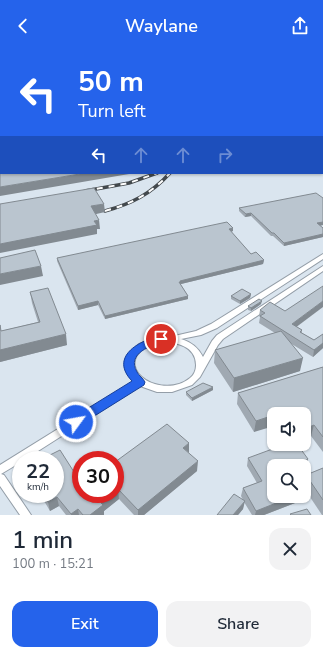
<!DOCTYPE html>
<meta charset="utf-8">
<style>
body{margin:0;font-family:"Nunito Sans",sans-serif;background:#f2f2f3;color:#1f2937;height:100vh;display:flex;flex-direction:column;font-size:15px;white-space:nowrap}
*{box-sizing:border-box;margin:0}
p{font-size:13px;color:#747a83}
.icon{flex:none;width:22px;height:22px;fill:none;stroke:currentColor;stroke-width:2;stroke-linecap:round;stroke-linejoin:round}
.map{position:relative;height:463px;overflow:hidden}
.drawer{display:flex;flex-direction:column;background:#fff;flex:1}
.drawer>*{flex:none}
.guide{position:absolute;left:0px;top:0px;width:323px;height:122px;box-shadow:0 1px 3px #0004;background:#2563eb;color:#fff;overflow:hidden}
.controls{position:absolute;left:267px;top:355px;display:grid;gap:8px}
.controls a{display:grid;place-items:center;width:44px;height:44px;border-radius:8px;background:#fff;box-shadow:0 1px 3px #0004;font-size:20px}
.speed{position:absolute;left:12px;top:399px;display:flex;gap:8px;font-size:20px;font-weight:700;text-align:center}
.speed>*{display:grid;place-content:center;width:52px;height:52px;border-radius:50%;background:#fff;box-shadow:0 1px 3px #0004;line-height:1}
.speed small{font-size:10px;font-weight:400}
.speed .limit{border:6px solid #d22;background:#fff;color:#111}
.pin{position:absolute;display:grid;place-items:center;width:34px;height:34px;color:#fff;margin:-17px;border:2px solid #fff;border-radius:50%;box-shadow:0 1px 4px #0007}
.me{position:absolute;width:44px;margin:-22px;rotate:58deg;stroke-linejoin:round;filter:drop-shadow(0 0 3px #0008)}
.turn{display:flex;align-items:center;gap:14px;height:84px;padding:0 12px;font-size:18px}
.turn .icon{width:52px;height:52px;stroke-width:2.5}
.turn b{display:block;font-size:28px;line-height:34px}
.lanes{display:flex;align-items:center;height:38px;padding:0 12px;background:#0003;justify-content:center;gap:20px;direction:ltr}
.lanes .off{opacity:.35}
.round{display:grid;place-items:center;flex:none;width:42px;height:42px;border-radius:12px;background:#f2f2f3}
.headline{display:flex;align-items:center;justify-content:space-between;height:68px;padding:0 12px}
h1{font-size:24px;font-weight:600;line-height:30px}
.cta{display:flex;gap:8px;margin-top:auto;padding:8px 12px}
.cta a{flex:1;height:46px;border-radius:12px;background:#2563eb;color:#fff;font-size:16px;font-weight:600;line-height:46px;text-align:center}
.cta a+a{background:#f2f2f3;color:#1f2937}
header{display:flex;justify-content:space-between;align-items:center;height:52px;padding:0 12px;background:#2563eb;color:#fff;font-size:18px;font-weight:600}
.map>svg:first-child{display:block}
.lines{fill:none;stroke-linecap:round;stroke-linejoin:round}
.minor-casing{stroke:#949ea8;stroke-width:2}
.minor{fill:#fff;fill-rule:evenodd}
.rail-far1-casing{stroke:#43494d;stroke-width:2.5}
.rail-casing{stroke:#43494d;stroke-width:3.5}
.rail-far1{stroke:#fff;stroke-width:1.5;stroke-dasharray:4;stroke-linecap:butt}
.rail{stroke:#fff;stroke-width:2;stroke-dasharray:6;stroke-linecap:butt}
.wall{fill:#a0a9b2}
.shaded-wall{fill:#828a91}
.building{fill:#bac5cf;stroke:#828a91}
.route{fill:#2563eb;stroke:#184099}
</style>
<header><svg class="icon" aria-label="back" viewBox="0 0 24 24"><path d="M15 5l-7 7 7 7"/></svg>Waylane<svg class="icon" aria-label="share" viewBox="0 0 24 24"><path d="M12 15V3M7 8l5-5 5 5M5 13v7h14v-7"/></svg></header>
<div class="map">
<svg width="323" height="463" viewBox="0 0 323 463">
<rect width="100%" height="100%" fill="#dae5ef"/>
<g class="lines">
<g class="minor-casing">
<path id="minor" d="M323,202V207L217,276L201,283L181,287C191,290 198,295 203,305L212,289L217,283L323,214V219L223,287L218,293L200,325L192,333L172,340H157L140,334L24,408H21V410L1,422L4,423L31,463H20L0,434V413L135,329L131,326L126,313L130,301L139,292L161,284L170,285L196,279L211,272ZM162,290C176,290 196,294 196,313C196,318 194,323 190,326C163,348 114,319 144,296C149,293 156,292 162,290Z"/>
</g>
<use href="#minor" class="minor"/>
<g class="rail-far1-casing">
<g id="rail-far1">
<path d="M154,122L158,121"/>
<path d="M169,122L170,121"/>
</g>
</g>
<g class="rail-casing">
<g id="rail">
<path d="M85,139L129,131L157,121"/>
<path d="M105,159C131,152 151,142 170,121"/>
</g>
</g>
<use href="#rail-far1" class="rail-far1"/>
<use href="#rail" class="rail"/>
</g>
<g class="wall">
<path d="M294,0H323V6H322V1H296Z"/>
<path d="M323,146V173L320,174L323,176V185L284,194L273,184H271L251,164L245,165L239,159V156Z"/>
<path d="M233,176V179L231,180L251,202L264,208L263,212L181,232V233L188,244V247L105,267L98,253L78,258L57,209V206Z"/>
<path d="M30,240L67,293L0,310V272L1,279L38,270L32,251Z"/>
<path d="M251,242L250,246L240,252L231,247V244Z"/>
<path d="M261,252L251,259L248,258V254Z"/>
<path d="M260,258L297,275L302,278V281L314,288L323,282V296L313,305L290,291L300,319L233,340L214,311L215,298L275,281L259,271L260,265L259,264Z"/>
<path d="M323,315V400L311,384L304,387V362H274L254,380L237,352L238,341Z"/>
<path d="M213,338L192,349L186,343V340Z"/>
<path d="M189,401L197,419L144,463H134L119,447L104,459V463H66L59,454L50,459L40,442H81L115,410Z"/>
<path d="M248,406L308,407L306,415L274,414L295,451L264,463H252L244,450L243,457L238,463H217L243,448L241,444L243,436L257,431L247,414Z"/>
<path d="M323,416V463H322L304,436V429L306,423Z"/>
</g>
<g class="shaded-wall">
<rect x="322" y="1" width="1" height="5"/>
<rect x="322" y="31" width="1" height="6"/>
<path d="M323,88V95H322V89Z"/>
<path d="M0,94H1V101L0,102Z"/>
<path d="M86,121H135L0,144V135Z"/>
<path d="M104,152L105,160L92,163L91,154Z"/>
<path d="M251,161V164L245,165L246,162Z"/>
<path d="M99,168L100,177H97V182L0,201V192Z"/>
<path d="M323,170V173L317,174V171Z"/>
<path d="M233,176V179L229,180V177Z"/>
<path d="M323,182V185L284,194V191Z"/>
<path d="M264,208L263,212L181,232V233L179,230L180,229Z"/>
<path d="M41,214L43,224L0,233V222Z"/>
<path d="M251,242L250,246L240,252V249Z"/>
<path d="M188,244V247L105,267V264Z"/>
<path d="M98,249V253L78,258V254Z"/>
<path d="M262,249L261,252L251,259V256Z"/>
<path d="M323,249V255L291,279L292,272Z"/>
<path d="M66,282L67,293L0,310V298Z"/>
<path d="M323,291V296L313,305L314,298Z"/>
<path d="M303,306L300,319L233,340L234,326Z"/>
<path d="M213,335V338L192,349V346Z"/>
<path d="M285,360L284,362H278Z"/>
<path d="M274,363V374L254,380L256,369Z"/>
<path d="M314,373L311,384L304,387V377Z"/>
<path d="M189,391V401L183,396Z"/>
<path d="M308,407L306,415L304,416V414H297V411Z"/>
<path d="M198,409L197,419L144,463H138V458Z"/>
<path d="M118,437L119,447L104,459V463H90L101,451L113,442H115V440Z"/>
<path d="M294,444H297L295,451L264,463H255L256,459Z"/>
<path d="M57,445L59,454L50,459L48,450Z"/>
<path d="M245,449L243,457L238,463H233Z"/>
<path d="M78,457L79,463H71V462Z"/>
</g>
<g class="building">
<path d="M0,0H42L43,1H1V94H0Z"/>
<path d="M80,0H220L221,1H81Z"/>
<path d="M260,0H275L274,1H261Z"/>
<rect x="306" y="0" width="17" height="1"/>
<path d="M322,11L323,13V31H322Z"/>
<path d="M322,81L323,82V88L322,89Z"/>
<path d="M0,117H1V121H86L0,135Z"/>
<path d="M94,136L104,152L91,154L99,168L94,169L97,173L0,192V152Z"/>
<path d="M316,141L323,146V170L317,171L323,176V182L284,191L274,181H272L251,161L246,162L239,156Z"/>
<path d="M227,170L233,176L229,177L251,202L256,200L264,208L180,229L181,230H179L188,244L105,264L98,249L78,254L57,206Z"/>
<path d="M35,198L41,214L0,222V206Z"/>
<path d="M323,234V249L292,272L302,278L300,280L314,288L323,282V291L314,298L260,264L265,261L260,258L270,250L285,259Z"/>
<path d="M48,236L66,282L0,298V273L1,279L40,270L30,240Z"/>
<path d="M242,237L251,242L240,249L231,244Z"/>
<path d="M259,247L262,249L251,256L248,254Z"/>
<path d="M281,279L303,306L234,326L215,298Z"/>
<path d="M323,315V385L314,373L304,377V362H286L285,360L278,362H274V363L256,369L238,341Z"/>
<path d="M203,331L213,335L192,346L186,340Z"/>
<path d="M167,372L189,391L183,396L198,409L138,458L118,437L115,440V410Z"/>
<path d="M286,392H297L308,407L297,411L300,414H274V444H294L256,459L243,436L262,429L248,406Z"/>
<path d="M60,398L81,431V442H113L101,451L103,453L90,463H83L78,457L71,462L57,445L48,450L43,442H55V408H40Z"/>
<path d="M323,416V448L306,423Z"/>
<path d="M234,442L245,449L233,463H217Z"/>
<path d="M307,457L311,463H291L290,462Z"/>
</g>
<path class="route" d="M161,284L166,287L164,290C152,293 126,301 137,320C139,324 143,326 145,330L144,333L80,373L76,375L72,373L70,370L72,366L132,329C109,305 139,288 161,284Z"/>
</svg>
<div class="controls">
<a><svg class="icon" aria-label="sound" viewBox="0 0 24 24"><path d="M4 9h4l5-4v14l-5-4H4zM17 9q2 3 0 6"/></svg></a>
<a><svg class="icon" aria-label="search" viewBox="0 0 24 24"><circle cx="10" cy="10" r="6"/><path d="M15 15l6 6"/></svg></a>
</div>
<div class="speed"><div>22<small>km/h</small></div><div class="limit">30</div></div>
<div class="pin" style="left:161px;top:287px;background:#d93025"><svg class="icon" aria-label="arrive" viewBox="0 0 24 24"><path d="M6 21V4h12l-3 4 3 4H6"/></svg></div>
<svg class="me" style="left:76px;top:370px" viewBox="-20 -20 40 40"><circle r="17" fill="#2563eb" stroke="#fff" stroke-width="3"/><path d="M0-11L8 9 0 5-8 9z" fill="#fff"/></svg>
<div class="guide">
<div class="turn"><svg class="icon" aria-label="left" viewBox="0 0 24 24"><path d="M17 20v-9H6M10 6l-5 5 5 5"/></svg><div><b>50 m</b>Turn left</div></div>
<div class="lanes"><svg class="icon" aria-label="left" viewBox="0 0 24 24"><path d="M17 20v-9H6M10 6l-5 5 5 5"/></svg><svg class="icon off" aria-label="ahead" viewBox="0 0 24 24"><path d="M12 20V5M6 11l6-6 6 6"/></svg><svg class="icon off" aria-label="ahead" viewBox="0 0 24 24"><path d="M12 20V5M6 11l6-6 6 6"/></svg><svg class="icon off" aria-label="right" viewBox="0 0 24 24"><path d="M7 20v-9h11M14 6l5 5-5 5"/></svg></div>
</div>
</div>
<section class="drawer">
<div class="headline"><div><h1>1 min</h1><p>100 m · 15:21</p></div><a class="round"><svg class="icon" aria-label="close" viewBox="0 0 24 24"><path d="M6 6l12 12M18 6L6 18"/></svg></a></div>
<div class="cta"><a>Exit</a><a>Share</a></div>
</section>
